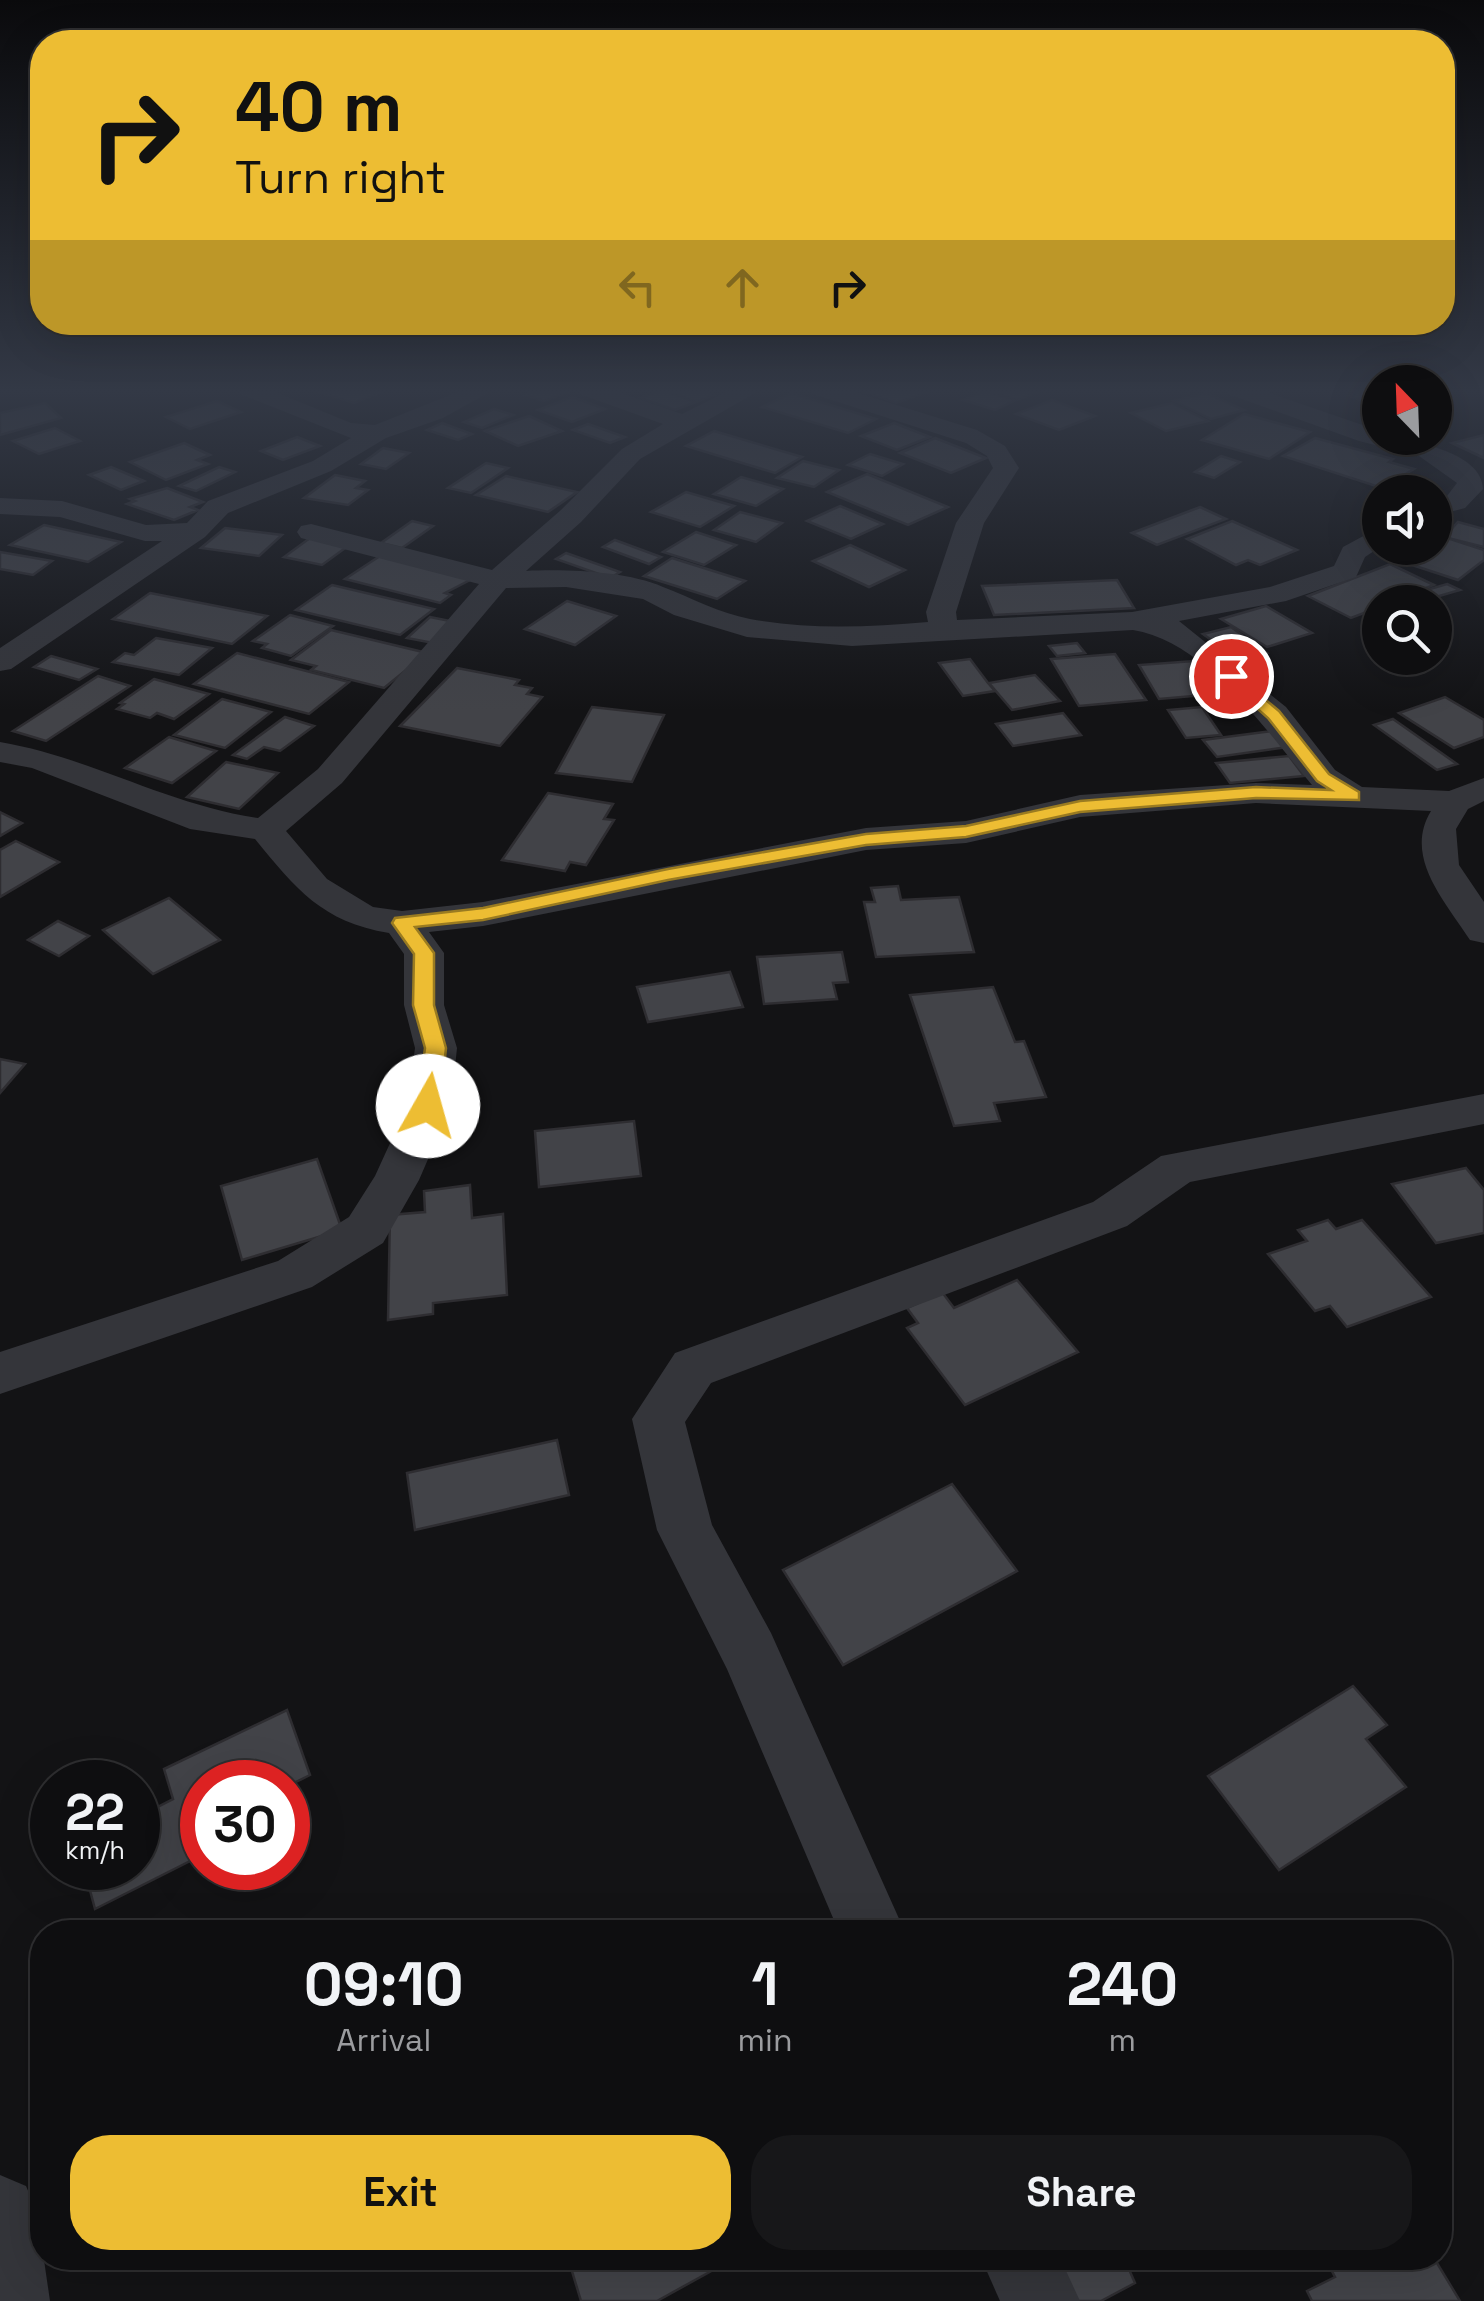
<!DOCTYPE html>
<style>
body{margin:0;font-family:"Space Grotesk",sans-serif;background:#171719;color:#f1f3f6;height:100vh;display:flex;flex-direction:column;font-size:38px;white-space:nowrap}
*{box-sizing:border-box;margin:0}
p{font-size:32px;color:#9b9c9f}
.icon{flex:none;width:55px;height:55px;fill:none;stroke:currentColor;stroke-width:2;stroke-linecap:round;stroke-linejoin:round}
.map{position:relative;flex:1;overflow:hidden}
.side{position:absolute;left:30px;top:1920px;width:1422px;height:350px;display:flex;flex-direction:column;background:#0e0e10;border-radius:40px;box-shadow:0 10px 40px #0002,0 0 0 2px #2e2e30}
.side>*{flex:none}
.guide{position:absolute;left:30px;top:30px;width:1425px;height:305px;border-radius:40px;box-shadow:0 10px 40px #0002,0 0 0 2px #2e2e30;background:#edbd33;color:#111;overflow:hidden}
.needle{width:65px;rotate:337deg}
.controls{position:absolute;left:1362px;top:365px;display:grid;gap:20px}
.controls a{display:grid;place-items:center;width:90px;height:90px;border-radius:50%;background:#0e0e10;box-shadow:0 10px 40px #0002,0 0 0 2px #2e2e30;font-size:50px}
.speed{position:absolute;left:30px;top:1760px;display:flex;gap:20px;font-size:50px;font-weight:700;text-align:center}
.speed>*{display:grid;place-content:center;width:130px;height:130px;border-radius:50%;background:#0e0e10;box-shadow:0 10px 40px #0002,0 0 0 2px #2e2e30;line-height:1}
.speed small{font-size:25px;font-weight:400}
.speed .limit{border:15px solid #d22;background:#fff;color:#111}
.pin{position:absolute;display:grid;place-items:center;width:85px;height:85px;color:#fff;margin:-42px;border:5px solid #fff;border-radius:50%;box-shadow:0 2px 10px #0007}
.me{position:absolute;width:110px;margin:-55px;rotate:7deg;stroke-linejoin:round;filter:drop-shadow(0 0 8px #0008)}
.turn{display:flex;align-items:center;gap:35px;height:210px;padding:0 40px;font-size:45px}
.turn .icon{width:130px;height:130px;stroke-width:2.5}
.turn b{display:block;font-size:70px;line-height:85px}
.lanes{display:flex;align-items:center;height:95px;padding:0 40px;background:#0003;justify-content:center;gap:50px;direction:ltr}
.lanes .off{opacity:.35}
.eta{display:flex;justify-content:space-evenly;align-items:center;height:170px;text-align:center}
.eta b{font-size:60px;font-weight:800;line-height:70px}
.action{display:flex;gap:20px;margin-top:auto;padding:20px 40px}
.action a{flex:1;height:115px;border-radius:40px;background:#edbd33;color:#111;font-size:40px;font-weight:800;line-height:115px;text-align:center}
.action a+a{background:#171719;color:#f1f3f6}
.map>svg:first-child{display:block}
.building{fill:#424348;stroke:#2e2d31;stroke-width:2.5}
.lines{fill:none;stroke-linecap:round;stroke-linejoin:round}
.minor{fill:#34353a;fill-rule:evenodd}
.route{fill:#edbd33;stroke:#9a7b21;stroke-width:2.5}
</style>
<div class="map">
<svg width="1484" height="2301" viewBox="0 0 1484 2301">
<rect width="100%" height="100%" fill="#131315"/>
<g class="building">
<path d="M310,389H389L354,403Z"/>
<path d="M540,389H575L544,401L526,395Z"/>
<path d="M662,389H697L714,395L696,402Z"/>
<path d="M858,389H935L896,403Z"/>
<path d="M986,389H1028L1037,392L1017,400Z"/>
<path d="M1367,389H1380V407L1349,396Z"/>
<path d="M662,390L696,402L675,410L640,398Z"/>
<path d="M984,391L1016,400L995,410L963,400Z"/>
<path d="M791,393L876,419L848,433L762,407Z"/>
<path d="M1206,393L1244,410L1211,419L1174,401Z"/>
<path d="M572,397L605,409L572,422L538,410Z"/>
<path d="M1052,400L1095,416L1059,430L1016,414Z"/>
<path d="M217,401L241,412L190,429L166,417Z"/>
<path d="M45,403L61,418L0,435V413Z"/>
<path d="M1172,403L1208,421L1166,431L1131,413Z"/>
<path d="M494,409L513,415L482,428L464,422Z"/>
<path d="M1244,414L1310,432L1269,459L1202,440Z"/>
<path d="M529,416L562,431L518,446L485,431Z"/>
<path d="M442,423L472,434L458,440L427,430Z"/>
<path d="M894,423L930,437L897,450L861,436Z"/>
<path d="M588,424L625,437L610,443L573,430Z"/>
<path d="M55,428L80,441L39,454L13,441Z"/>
<path d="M714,431L802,457L775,473L686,446Z"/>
<path d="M1484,435V458L1452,443Z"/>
<path d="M297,437L320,446L283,460L261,451Z"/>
<path d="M935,438L986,458L951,473L900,453Z"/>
<path d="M1315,438L1393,459L1389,462L1414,469L1382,488L1283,456Z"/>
<path d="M184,443L210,455L197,460L208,464L166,480L130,462Z"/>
<path d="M383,448L409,453L386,469L361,464Z"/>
<path d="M870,454L903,464L882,476L848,465Z"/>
<path d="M1221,456L1240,462L1214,478L1195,472Z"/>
<path d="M803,461L839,470L814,487L777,478Z"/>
<path d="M486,463L508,468L471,493L448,488Z"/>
<path d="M111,467L144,481L121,490L89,475Z"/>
<path d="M219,467L235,472L196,491L179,486Z"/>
<path d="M867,474L948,507L908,525L827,492Z"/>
<path d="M335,475L365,481L356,488L368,490L348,505L304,498Z"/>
<path d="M506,476L577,492L548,512L476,495Z"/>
<path d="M741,477L783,489L756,506L714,494Z"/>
<path d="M167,488L203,502L190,507L198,510L174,520L127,504L135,501L130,499Z"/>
<path d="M686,492L734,506L700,527L651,512Z"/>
<path d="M840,506L883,524L851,539L807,521Z"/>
<path d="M1200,507L1226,519L1157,545L1132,533Z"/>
<path d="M740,512L782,523L756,542L714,530Z"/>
<path d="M412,521L433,526L402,548L381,543Z"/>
<path d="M1232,521L1297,550L1260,565L1248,560L1236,565L1187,539Z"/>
<path d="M1458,522L1484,529V547L1444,537Z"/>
<path d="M44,525L121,542L88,562L10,545Z"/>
<path d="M225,528L282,535L259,556L201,548Z"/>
<path d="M696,532L736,545L704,565L663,552Z"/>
<path d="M1435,534L1484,550V560L1458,580L1397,560L1415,548H1435Z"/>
<path d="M310,538L348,546L322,565L284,557Z"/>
<path d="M615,540L661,557L649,564L603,547Z"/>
<path d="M850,545L905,570L869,587L813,561Z"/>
<path d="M0,552L52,561L33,575L0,569Z"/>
<path d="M566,553L620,572L610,578L556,559Z"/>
<path d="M383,554L476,577L445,593L451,595L440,603L345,579Z"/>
<path d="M672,558L745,581L717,599L644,576Z"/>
<path d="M1390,564L1434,585L1390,602H1380V607L1351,618L1308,596Z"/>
<path d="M1117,580L1134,608L994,615L982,586Z"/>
<path d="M1447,584L1460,590L1422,601L1409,595Z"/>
<path d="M332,585L434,609L400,635L296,610Z"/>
<path d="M150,593L267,616L232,644L113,619Z"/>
<path d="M567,601L616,616L575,645L525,629Z"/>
<path d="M1266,606L1312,633L1267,647L1221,619Z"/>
<path d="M290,615L333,626L291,656L262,648L267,644L253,641Z"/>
<path d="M430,617L455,622L433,643L407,638Z"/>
<path d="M1231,627L1267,653L1239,660L1203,634Z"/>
<path d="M331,630L427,653L384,688L311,670L316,666L291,660Z"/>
<path d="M156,638L212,648L179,675L113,662L125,653L134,655Z"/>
<path d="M1077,643L1085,653L1057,656L1049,646Z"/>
<path d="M237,653L349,682L309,714L194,684Z"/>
<path d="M1115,654L1146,700L1079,706L1051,659Z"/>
<path d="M51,656L97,669L79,680L34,667Z"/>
<path d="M970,659L988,683L995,691L963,696L939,663Z"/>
<path d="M1194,661L1217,694L1159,699L1139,665Z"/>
<path d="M457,668L519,680L515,685L532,688L527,694L542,697L500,746L400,726Z"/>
<path d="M1035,675L1060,701L1012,710L989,683Z"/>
<path d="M98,676L130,686L46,741L13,731Z"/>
<path d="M154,679L209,694L174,719L157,713L150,718L117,709L124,704L120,703Z"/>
<path d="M1445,697L1484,720V737L1454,748L1399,713Z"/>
<path d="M222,699L271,712L225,748L174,735Z"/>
<path d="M592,707L664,715L632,782L556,773Z"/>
<path d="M1202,707L1221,735L1186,738L1168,710Z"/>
<path d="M1063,713L1081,735L1013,746L996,724Z"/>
<path d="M285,717L314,726L280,751L264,747L247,759L233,755Z"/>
<path d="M1393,719L1457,764L1437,770L1374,725Z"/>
<path d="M1272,731L1287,747L1217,757L1203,740Z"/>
<path d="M169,737L216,751L172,783L125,768Z"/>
<path d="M1289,756L1304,776L1230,783L1216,763Z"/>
<path d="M226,762L278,773L239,809L187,797Z"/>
<path d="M548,793L613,804L604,819L614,820L586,865L570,862L565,871L502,860Z"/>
<path d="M0,812L22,823L0,836Z"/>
<path d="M16,841L59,862L0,897V850Z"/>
<path d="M898,886L901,900L959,897L974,952L876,957L864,902H875L871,888Z"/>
<path d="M169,898L220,940L153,974L103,930Z"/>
<path d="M58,921L89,936L59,956L28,940Z"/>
<path d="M842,952L848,982L833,983L837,999L764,1004L757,957Z"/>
<path d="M730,972L743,1007L648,1022L637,987Z"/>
<path d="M993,987L1015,1042L1024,1041L1046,1097L994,1103L1000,1121L954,1126L910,995Z"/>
<path d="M0,1059L25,1064L0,1093Z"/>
<path d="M634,1121L641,1176L539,1187L535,1131Z"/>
<path d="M317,1159L342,1230L242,1260L221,1186Z"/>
<path d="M1466,1168L1484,1190V1233L1436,1243L1392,1184Z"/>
<path d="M470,1185L472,1218L503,1214L507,1295L433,1303V1314L388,1320L390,1215L425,1212L424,1191Z"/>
<path d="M1328,1220L1336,1229L1362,1220L1431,1297L1347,1327L1330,1306L1315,1311L1268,1254L1307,1241L1298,1230Z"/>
<path d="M1017,1280L1078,1352L965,1405L907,1328L918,1323L907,1308L942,1292L954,1308Z"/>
<path d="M557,1440L569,1495L415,1530L407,1473Z"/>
<path d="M952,1484L1017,1571L843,1665L783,1570Z"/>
<path d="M1353,1686L1387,1725L1366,1739L1406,1787L1279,1870L1208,1776Z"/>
<path d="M287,1710L310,1775L288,1786L295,1808L288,1811V1782H202V1855L95,1909L84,1868H138V1817L173,1799L164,1769Z"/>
<path d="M568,2258H711L715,2269L657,2301H581Z"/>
<path d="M1081,2258H1124L1135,2283L1101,2301H1071L1057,2270Z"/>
<path d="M1325,2258H1434L1460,2301H1312L1307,2291L1335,2277Z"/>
</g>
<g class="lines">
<g class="minor">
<path d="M236,389H268L351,423L375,425L465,389H495L443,418L386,438L331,471L228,513L205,537L11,669L0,671V648L162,541H145L60,517L0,514V498L62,501L146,525L187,523L208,501L313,461L351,438L240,394Z"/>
<path d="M576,389H610L682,414L732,389H762L640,459L581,522L526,571C566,569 626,571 663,587C692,598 719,613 750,619C809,630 869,627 928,622L926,612L956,523L993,468L987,456L966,443L813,394L809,389H845L977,430L1005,446L1019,468L984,523L956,612L957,620L1132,612L1270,587L1334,566L1343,547L1380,527V547L1365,557L1356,577L1286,601L1179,621L1286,707L1335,770L1362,787L1449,791L1484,778V801L1468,809L1456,829L1459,865L1484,902V943L1470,940C1445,901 1403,857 1431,811L1256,803L1080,817L966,843L866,850L483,926L429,932L444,953V1005L457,1048L451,1106L419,1180L383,1243L312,1287L0,1394V1352L278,1261L349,1217L375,1176L407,1106L415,1048L404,1005V954L389,933C322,922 296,889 255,839L190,829L32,768L0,762V742C89,757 168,805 258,818L318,769L479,584L301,538L297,532L301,526L311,524L492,570L561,510L622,449L663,424L580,394ZM566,587L643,599L674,615L747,637L852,646L1133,630C1205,641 1267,732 1312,785L1256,783L1080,795L966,821L866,828L483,902L402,911L373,907L327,879L286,831L342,783L506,588Z"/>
<path d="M1224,389H1258L1380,431V438C1409,438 1483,452 1483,489L1465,508L1435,516V500L1447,496L1457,483L1419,456L1359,441L1228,394Z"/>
<path d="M1484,1094V1124L1190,1182L1127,1226L711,1383L685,1422L712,1525L771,1633L905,1932H839L727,1669L657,1530L632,1419L675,1353L1093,1202L1161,1156Z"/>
<path d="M0,2175L26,2186L37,2212L50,2301H0Z"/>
<path d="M981,2258H1060L1080,2301H1000Z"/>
</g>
</g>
<linearGradient id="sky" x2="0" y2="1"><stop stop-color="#0a0a0c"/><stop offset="0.55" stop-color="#333946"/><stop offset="1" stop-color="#333946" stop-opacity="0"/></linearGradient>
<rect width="1484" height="711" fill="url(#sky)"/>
<path class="route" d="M1231,671L1279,711L1329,774L1359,792V800L1256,798L1080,812L966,837L866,845L668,880L483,920L415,927L434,953V1005L446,1048L440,1106L428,1114L417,1106L425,1048L413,1005L414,954L392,923L395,918L483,908L668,869L866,834L966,826L1080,801L1256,787L1331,790L1317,781L1268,718L1225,680V673Z"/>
</svg>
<div class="controls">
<a><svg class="needle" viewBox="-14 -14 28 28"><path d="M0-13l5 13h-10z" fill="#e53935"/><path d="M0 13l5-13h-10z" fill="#9b9c9f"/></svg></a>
<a><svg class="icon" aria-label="sound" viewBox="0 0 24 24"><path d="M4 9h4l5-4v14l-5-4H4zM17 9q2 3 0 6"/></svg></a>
<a><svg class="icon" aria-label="search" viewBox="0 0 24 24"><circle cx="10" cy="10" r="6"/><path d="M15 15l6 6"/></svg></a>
</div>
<div class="speed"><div>22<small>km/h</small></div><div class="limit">30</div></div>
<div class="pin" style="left:1231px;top:676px;background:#d93025"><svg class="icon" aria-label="arrive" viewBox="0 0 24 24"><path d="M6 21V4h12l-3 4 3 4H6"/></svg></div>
<svg class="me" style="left:428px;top:1106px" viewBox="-20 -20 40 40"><circle r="19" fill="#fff"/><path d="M0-13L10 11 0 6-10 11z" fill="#edbd33"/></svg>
<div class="guide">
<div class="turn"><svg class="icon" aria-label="right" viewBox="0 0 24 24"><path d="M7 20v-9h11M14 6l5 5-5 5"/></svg><div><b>40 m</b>Turn right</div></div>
<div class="lanes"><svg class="icon off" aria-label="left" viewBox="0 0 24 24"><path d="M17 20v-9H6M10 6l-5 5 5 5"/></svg><svg class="icon off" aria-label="ahead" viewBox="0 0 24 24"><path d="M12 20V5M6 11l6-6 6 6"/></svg><svg class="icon" aria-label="right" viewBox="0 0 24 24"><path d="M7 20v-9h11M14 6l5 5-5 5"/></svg></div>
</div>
<section class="side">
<div class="eta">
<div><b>09:10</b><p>Arrival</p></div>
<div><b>1</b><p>min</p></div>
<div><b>240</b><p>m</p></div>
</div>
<div class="action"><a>Exit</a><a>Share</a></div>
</section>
</div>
